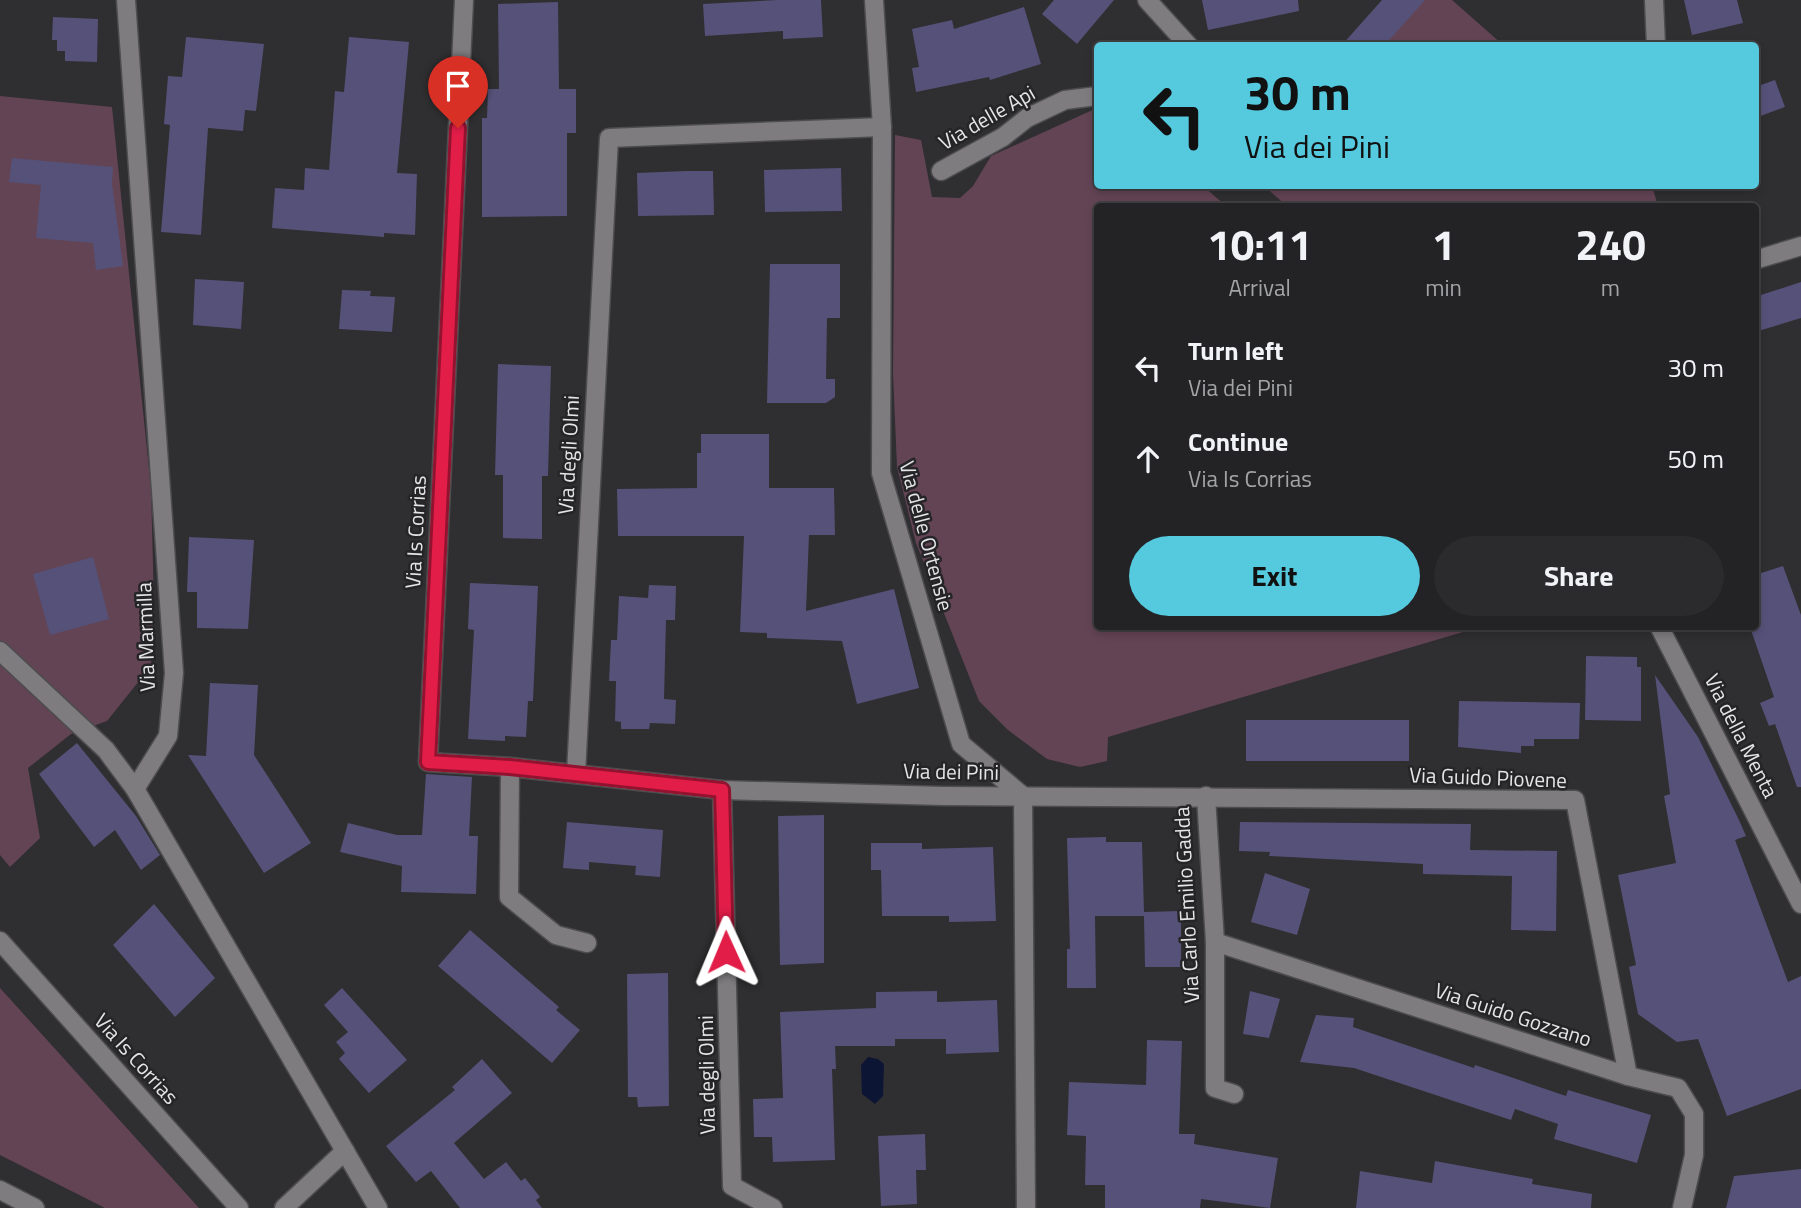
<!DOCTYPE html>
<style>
body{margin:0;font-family:"Titillium Web",sans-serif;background:#2b2a2c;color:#f1f3f6;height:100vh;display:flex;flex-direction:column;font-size:26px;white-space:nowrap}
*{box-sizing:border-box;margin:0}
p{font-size:23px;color:#a3a4a6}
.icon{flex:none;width:38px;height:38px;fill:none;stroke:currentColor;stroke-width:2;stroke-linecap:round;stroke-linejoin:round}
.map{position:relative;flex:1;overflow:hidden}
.sheet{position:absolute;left:1094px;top:203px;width:665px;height:427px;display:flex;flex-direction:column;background:#232224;border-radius:7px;box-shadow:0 4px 10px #0003,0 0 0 2px #403f41}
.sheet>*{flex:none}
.banner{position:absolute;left:1094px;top:42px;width:665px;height:147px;border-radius:7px;box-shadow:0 4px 10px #0003,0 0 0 2px #403f41;background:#55cadf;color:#111;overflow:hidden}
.pin{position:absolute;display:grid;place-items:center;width:60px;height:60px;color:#fff;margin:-72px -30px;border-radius:50% 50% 50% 0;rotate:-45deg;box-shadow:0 0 7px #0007}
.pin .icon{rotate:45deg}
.me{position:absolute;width:77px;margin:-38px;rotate:359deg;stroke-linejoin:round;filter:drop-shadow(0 0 5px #0008)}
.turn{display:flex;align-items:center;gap:24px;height:147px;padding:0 35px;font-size:32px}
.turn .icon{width:91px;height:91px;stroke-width:2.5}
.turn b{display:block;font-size:49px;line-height:60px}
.eta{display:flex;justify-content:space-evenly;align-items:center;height:119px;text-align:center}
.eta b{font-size:42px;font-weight:700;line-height:49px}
.cta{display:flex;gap:14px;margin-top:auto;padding:14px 35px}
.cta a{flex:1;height:80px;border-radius:42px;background:#55cadf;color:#111;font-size:28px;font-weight:700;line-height:80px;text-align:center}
.cta a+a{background:#2b2a2c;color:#f1f3f6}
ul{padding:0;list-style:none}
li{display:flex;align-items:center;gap:21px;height:91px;padding:0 35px}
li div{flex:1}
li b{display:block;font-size:26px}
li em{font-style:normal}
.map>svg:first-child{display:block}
.green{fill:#634454}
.water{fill:#0d1534}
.building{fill:#565178}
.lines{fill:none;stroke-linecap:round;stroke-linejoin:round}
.minor-casing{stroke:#4d4c4e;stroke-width:21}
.minor{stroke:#7e7c7f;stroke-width:18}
.route-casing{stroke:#92132f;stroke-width:18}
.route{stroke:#e11d48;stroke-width:12}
.labels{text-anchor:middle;stroke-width:5;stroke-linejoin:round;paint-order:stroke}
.street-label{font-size:21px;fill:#e5e4e6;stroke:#252426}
</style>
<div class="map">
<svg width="1801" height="1208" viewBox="0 0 1801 1208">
<rect width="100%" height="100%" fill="#2f2e30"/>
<g class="green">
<path d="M1405,0H1452L1503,45L1364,46Z"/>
<path d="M0,96L112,107L151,489L154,603L151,666L107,721L71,734L28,768L40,838L10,867L0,855Z"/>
<path d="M1097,108V186H1203L1226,206H1097V626L1480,627L1108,737L1107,761L1080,767L1047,759L1008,730L979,701L916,543L897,467L893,374L895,135L921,140L932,197L960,198L973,186L991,156Z"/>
<path d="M1264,186H1652L1658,206H1287Z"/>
<path d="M0,988L199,1208H105L0,1155Z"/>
</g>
<path class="water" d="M868,1057L878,1059L884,1064L883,1096L875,1104L862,1094L861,1065Z"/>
<g class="building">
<path d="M777,0H821L823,37L783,39V31L705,36L703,4Z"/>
<path d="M1054,0H1114L1077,44L1042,14Z"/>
<path d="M1202,0H1298L1299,11L1208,30Z"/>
<path d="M1382,0H1425L1384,46H1341Z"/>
<path d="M1684,0H1737L1743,23L1692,35Z"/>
<path d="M558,2L559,89H576V133H567V216L482,217V118H487L488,89H499L498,4Z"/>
<path d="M1024,7L1041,64L990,80L989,77L916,92L912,68L919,67L912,29L952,20L954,29Z"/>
<path d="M53,17L98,19L97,62L65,61V51H57V40H52Z"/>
<path d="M186,37L264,44L256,111L245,110L243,131L208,128L201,235L161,232L170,125L164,124L168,76L182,77Z"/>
<path d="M349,37L409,42L397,173L417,174L415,235L384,233V237L272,228L275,188L304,190L305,168L329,170L335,91L344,92Z"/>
<path d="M1775,80L1785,107L1755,118V87Z"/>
<path d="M12,158L113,167L112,184L123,266L96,270L93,243L36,238L41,185L9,182Z"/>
<path d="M841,168L842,211L765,212L764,170Z"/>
<path d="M686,171H713L714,215L638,216L637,173Z"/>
<path d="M770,264H840V318H827L826,379H835V397L826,403H767Z"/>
<path d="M195,279L244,282L241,329L193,325Z"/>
<path d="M1801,282V318L1755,332V297Z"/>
<path d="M342,290L371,291L370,296L395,297L392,332L339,329Z"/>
<path d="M498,364L551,366L548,476H542V539L503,538V475H495Z"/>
<path d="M701,434H769V488H834L835,535H809L806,611L894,589L919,688L857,704L842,641L767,638V633L740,632L744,536H618L617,489L697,488V453H701Z"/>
<path d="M189,537L254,540L248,629L197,628V592H187Z"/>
<path d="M93,557L109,619L50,635L33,574Z"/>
<path d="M1783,566L1801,615V787H1797L1775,724L1769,726L1760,703L1774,697L1751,630L1755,629V575Z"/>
<path d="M470,583L538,586L533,701H528L526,737L505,736V741L468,739L474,630L468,629Z"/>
<path d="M649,585L676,586L675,620H666L664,699L676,700L675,724L650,723L649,729H621V722L615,721L616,681H609L611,640H617L619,596L648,598Z"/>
<path d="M1586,656L1637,657V667H1641V721L1585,720Z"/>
<path d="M1655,675L1698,737L1739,820L1746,836L1735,840L1788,982L1801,976V1089L1727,1116L1698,1039L1677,1042L1638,1014L1629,967L1636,965L1618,875L1676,863L1664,796L1670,794Z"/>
<path d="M210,683L258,685L254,755L311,843L264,873L188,755L206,756Z"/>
<path d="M1459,701L1580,703L1579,739H1534V746H1521V753L1458,747Z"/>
<rect x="1246" y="720" width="163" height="41"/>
<path d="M77,743L136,816L160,855L141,870L115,830L94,847L39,774Z"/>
<path d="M426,774L472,777L469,836H478L476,894L401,892L402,866L340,852L348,823L397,835H422Z"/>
<path d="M824,815V963L780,965L778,816Z"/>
<path d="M567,822L663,830L660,877L635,875L636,866L589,862V870L563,868Z"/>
<path d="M1240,822L1471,824L1470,850L1557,851L1556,931L1511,930L1512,876L1423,874V864L1269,856L1270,852L1239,851Z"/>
<path d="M1106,837V842H1142L1144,912L1181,911V967H1145L1144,916H1095L1096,988H1067V949H1070L1067,838Z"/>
<path d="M871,843H922V849L993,847L996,921L949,922V916H882L881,870H871Z"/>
<path d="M1265,873L1310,889L1297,935L1251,922Z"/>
<path d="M154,904L215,978L175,1017L113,945Z"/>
<path d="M470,930L559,1007L556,1010L580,1030L552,1063L438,966Z"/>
<path d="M668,973L669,1106L638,1107L637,1097H628L627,974Z"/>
<path d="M342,988L407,1060L369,1093L339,1059L345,1053L336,1042L348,1032L324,1005Z"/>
<path d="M937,991V1002L997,1000L999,1052L946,1054V1039H895V1046H835L836,1069H832L835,1160L773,1162L772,1137H754L753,1099L783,1098L780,1012L876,1008V992Z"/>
<path d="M1250,991L1280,999L1269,1038L1243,1034Z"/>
<path d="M1316,1015L1354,1018L1353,1027L1474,1068L1475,1065L1566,1096L1568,1090L1651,1115L1637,1163L1554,1139L1558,1124L1515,1109L1511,1120L1354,1068L1300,1062Z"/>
<path d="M1147,1040L1182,1041L1179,1134H1195L1194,1144L1278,1158L1270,1208L1201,1199L1200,1208H1105V1185H1085L1086,1136L1067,1135L1069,1082L1146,1085Z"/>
<path d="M482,1059L512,1093L454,1143L484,1179L506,1162L521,1181L525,1178L540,1197L536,1200L542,1208H460L431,1171L416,1182L386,1146L455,1090L452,1087Z"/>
<path d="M925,1134L926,1170H916L917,1204L881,1206L878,1136Z"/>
<path d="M1435,1161L1533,1179L1532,1184L1592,1194L1591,1208H1356L1360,1171L1432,1183Z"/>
<path d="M1801,1169V1208H1726L1734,1176Z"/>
</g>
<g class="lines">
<g class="minor-casing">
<g id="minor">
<path d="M126,0L174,673L168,736L135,789"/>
<path d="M464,0L428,762L510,767L722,790L943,796L1575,800L1628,1076"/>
<path d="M874,0L882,127L881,473L961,744L1023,796"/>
<path d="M1147,0L1189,46"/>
<path d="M1654,0L1656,46"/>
<path d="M941,171L1003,137L1027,118L1065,100L1097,96"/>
<path d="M1755,260L1801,246"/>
<path d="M1659,626L1801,904"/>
<path d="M0,651L106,750L135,789L378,1208"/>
<path d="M510,767L509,897L556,935L587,943"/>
<path d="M576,774L609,138L882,127"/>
<path d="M722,790L732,1186L773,1208"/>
<path d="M1023,796L1026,1208"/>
<path d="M1206,796L1215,942V1088L1234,1094"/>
<path d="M0,941L239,1208"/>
<path d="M1215,942L1628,1076L1678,1088L1694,1114V1155L1682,1208"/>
<path d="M0,1190L35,1208"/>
<path d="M284,1208L345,1151"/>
</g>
</g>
<use href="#minor" class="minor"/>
</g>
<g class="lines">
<g class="route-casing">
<path id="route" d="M458,128L428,762L510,767L722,790L726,952"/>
</g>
<use href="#route" class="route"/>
</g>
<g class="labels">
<g class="street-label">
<text transform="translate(987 118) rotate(-30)" y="7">Via delle Api</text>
<text transform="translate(569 455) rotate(-87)" y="7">Via degli Olmi</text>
<text transform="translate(416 532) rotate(-87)" y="7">Via Is Corrias</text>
<text transform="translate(926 536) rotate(75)" y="7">Via delle Ortensie</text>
<text transform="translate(146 637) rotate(-92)" y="7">Via Marmilla</text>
<text transform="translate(1741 736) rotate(63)" y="7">Via della Menta</text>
<text transform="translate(951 772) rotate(1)" y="7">Via dei Pini</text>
<text transform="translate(1488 778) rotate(2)" y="7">Via Guido Piovene</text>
<text transform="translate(1187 905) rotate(-93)" y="7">Via Carlo Emilio Gadda</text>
<text transform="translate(1513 1015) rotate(18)" y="7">Via Guido Gozzano</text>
<text transform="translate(136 1059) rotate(48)" y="7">Via Is Corrias</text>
<text transform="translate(707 1075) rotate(-91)" y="7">Via degli Olmi</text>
</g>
</g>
</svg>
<div class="pin" style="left:458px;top:128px;background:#d93025"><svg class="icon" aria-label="arrive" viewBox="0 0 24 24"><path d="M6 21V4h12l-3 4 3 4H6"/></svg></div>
<svg class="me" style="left:726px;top:952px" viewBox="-20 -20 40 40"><path d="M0-17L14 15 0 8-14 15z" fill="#e11d48" stroke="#fff" stroke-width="4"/></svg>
<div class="banner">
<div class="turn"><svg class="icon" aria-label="left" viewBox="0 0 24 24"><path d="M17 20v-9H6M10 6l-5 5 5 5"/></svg><div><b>30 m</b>Via dei Pini</div></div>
</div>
<section class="sheet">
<div class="eta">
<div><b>10:11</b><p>Arrival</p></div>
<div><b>1</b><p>min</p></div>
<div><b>240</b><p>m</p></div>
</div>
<ul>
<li><svg class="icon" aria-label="left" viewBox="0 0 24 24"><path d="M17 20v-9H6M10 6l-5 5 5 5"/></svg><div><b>Turn left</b><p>Via dei Pini</p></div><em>30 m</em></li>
<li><svg class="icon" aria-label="ahead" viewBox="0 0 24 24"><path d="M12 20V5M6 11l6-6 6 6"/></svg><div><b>Continue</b><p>Via Is Corrias</p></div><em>50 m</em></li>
</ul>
<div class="cta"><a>Exit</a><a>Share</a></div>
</section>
</div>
